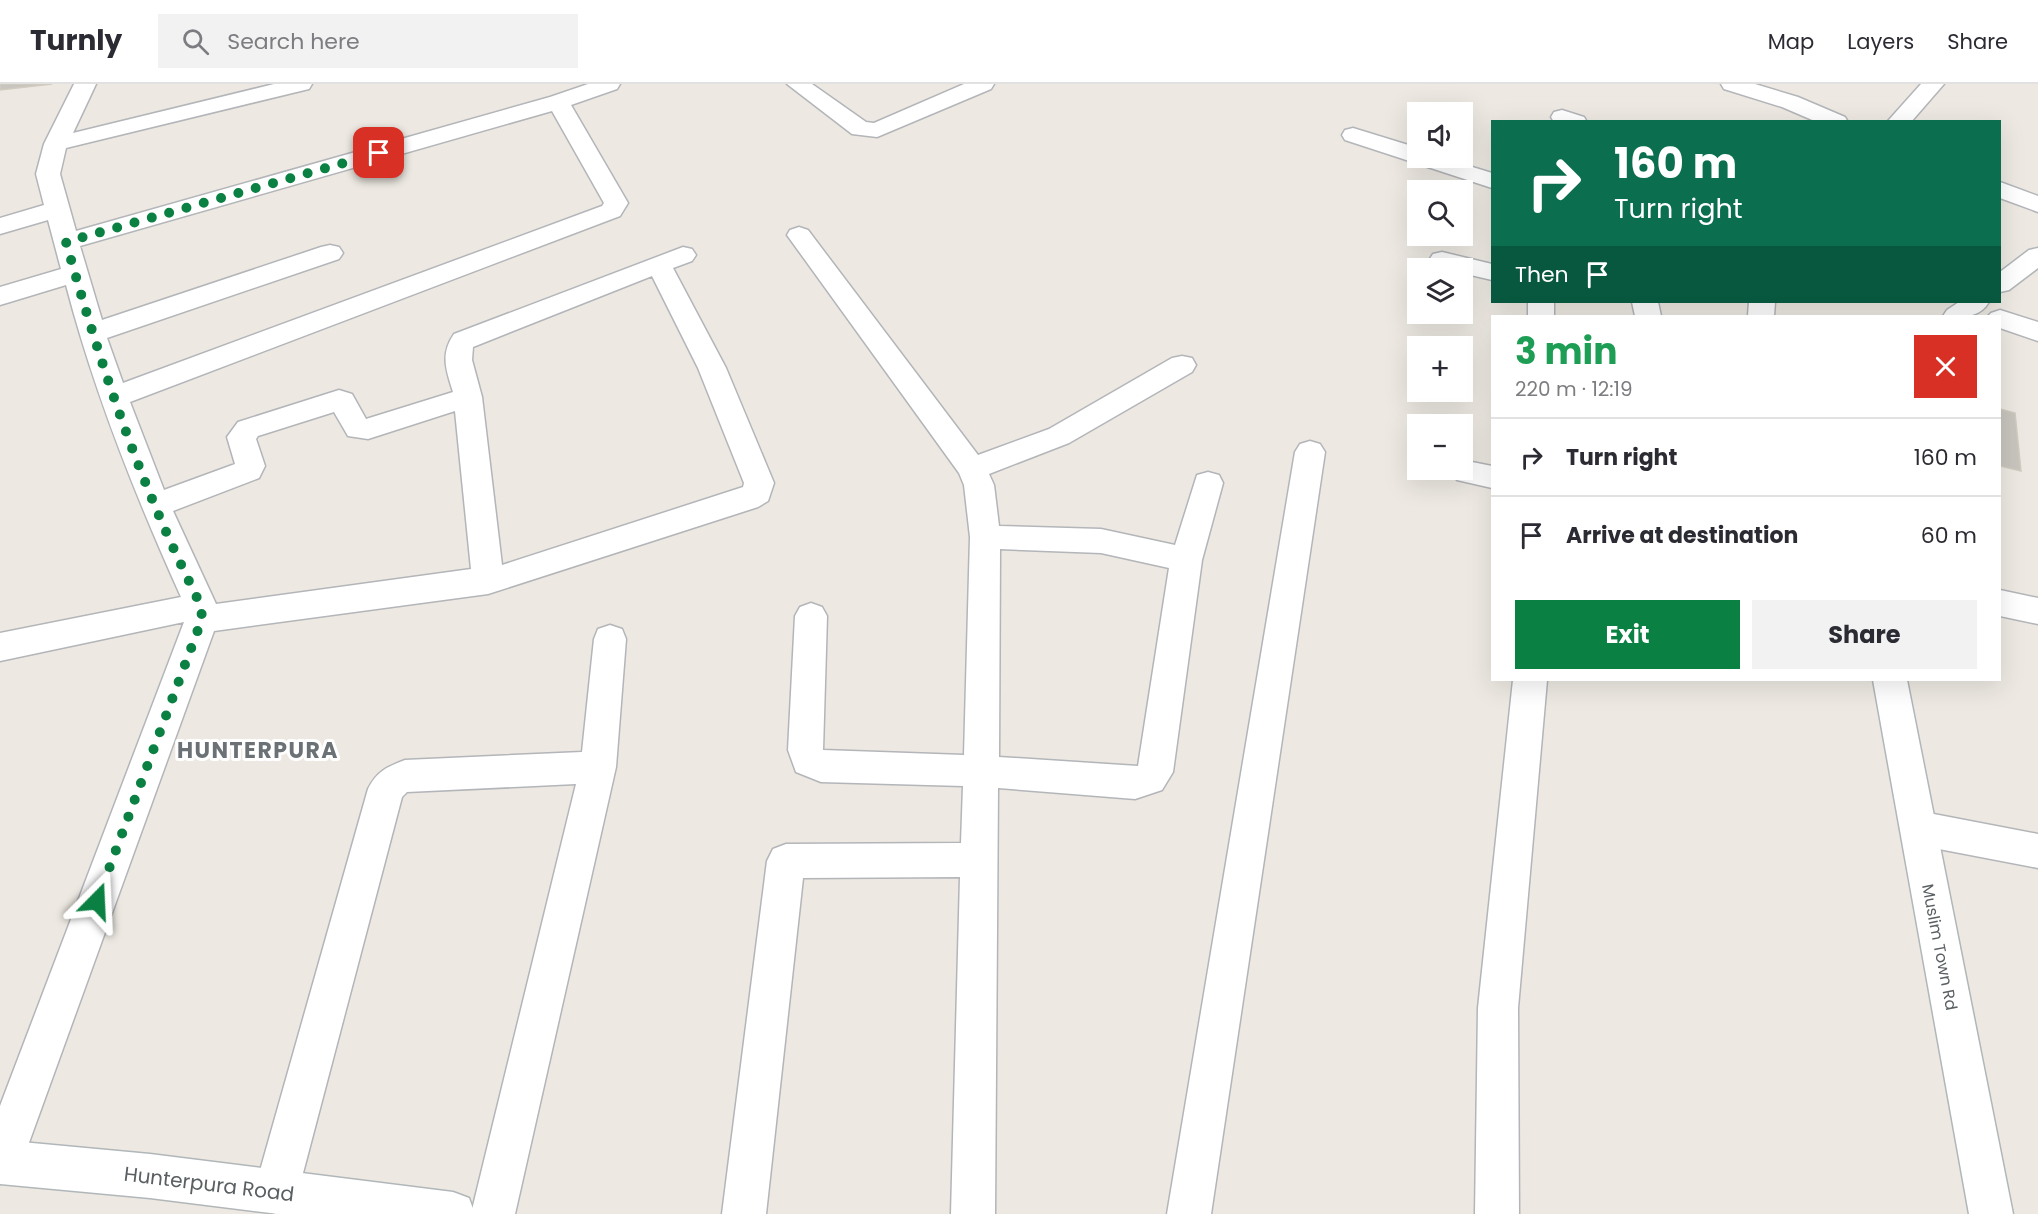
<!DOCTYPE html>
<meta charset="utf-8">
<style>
body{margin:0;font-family:Poppins,sans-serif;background:#f2f2f3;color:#2b2b33;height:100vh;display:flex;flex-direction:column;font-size:22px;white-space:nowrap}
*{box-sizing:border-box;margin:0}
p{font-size:20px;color:#7c7c81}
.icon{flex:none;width:33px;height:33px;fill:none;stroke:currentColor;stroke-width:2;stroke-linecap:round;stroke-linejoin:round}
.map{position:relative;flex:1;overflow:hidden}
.panel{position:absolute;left:1491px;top:231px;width:510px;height:366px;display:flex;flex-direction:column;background:#fff;border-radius:0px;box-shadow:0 6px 24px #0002}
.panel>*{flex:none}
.top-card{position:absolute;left:1491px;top:36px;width:510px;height:183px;border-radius:0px;box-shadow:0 6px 24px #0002;background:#0b6e4f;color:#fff;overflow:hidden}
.controls{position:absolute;left:1407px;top:18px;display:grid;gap:12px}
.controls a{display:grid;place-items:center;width:66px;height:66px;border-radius:0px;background:#fff;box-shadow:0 6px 24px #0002;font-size:30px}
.pin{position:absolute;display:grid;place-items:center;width:51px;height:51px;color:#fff;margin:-26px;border-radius:12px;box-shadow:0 3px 9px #0006}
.me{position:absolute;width:66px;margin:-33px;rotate:21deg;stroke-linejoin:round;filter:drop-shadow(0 0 4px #0008)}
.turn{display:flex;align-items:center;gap:21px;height:126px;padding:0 24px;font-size:27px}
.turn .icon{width:78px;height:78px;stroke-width:2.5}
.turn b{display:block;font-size:42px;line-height:51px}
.then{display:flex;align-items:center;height:57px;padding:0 24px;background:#0003;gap:12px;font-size:22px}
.round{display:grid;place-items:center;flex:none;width:63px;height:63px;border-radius:0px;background:#f2f2f3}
.overview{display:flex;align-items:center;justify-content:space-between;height:102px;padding:0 24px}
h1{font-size:36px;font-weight:700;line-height:45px;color:#1e9e55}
.action{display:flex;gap:12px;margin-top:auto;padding:12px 24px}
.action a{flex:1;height:69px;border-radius:0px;background:#0b8043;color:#fff;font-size:24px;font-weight:700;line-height:69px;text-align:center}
.action a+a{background:#f2f2f3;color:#2b2b33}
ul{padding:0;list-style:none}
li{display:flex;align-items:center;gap:18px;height:78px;padding:0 24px;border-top:2px solid #e1e1e2}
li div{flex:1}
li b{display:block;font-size:22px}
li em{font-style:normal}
header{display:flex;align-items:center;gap:36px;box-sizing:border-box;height:84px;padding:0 30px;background:#fff;border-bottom:2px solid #e1e1e2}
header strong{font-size:28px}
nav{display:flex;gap:33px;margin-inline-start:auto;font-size:21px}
.search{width:420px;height:54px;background:#f2f2f3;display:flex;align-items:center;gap:15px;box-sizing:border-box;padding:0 21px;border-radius:0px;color:#7c7c81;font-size:22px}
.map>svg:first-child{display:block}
.building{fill:#c8c4be;stroke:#d1cbc0;stroke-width:1.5}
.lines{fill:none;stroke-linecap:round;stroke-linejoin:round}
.street-casing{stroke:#b3b5b9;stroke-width:3}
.secondary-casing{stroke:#b1b6b9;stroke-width:3}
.street{fill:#fff;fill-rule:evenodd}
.secondary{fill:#fff;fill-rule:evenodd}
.route{stroke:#0b8043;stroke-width:10;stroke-dasharray:0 18}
.labels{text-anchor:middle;stroke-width:6;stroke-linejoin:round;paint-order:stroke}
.street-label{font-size:16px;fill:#5a5f62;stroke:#fff}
.near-street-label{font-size:20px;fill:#5a5f62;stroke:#fff}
.district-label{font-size:22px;font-weight:bold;letter-spacing:1.5px;fill:#6b7174;stroke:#fff}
</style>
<header>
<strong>Turnly</strong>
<div class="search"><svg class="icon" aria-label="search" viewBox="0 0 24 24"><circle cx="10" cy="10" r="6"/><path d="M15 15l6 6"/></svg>Search here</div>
<nav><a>Map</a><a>Layers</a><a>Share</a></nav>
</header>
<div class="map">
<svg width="2038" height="1130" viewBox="0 0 2038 1130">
<rect width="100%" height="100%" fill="#ede9e2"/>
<g class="building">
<path d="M0,0H52L0,6Z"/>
<path d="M2000,325L2015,329L2021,387L2000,382Z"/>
</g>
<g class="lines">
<g class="street-casing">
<g id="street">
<path d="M74,0H96L73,49L274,0H312L309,5L66,64L60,90L76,147L550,13L588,0H620L617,5L571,21L628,119L620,132L130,318L164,406L235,380L227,353L238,338L339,306L352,310L366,335L453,308C446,286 440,270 454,250L683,163L692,165L696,171L692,177L673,184L726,284L774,399L768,417L758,423L488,510L214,547L22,1078L15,1093L0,1100V1022L184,538L0,577V549L181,513C135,411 94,308 66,201L0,221V203L61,185L48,136L0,150V134L44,121L36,90L44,60ZM552,27L604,119L602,122L123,299L107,254L339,175L343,169L339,163L330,161L321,163L102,236L80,162ZM652,192L698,284L744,399L743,403L502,481L482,313L472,276L473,263ZM455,327L471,485L216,520L173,427L259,394L265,382L256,355L258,352L334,328L348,352L368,355Z"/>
<path d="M787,0H812L866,38L874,39L964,0H994L991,5L877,53L852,50Z"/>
<path d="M1721,0H1755L1798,13L1845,33L1848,38H1817L1782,23L1724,5Z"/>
<path d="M1921,0H1944L1911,38H1887Z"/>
<path d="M1562,26L1584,33L1587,38H1554L1551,33L1554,28Z"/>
<path d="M1353,44L1418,64V74H1443L1492,89V104L1345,56L1342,51L1345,46Z"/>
<path d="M2000,98L2038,112V128L2000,114Z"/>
<path d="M799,143L808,146L978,371L1049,345L1172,274L1182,272L1192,274L1196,281L1192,288L1069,359L989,390L994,401L999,442L1101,445L1175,461L1197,391L1208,388L1219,391L1223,399L1202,476L1173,688L1162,706L1135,715L998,704L995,1130H951L960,793L803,794L766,1130H722L767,777L773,765L786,760L961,759L963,702L821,698L796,688L788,666L795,532L800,523L811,519L822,523L827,532L823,666L964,671L970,453L964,401L959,389L787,151L790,146ZM1000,465L1101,469L1169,484L1138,682L999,673Z"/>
<path d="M1442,168L1492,180V196L1462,189V184L1433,182L1429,176L1433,170Z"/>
<rect x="1528" y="218" width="26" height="14"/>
<path d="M1632,218H1658L1661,232H1635Z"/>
<path d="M1749,218H1775L1774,232H1748Z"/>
<path d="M2000,226L2038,238V257L2000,244V232H1988L1991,229Z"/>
<path d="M1310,357L1320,360L1325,368L1211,1130H1167L1295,368L1300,360Z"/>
<path d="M1467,377L1492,382V404L1457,396L1452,388L1454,386H1462V378Z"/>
<path d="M2000,506L2038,514V540L2000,532Z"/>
<path d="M610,541L622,545L626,555L616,683L515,1130H471L576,700L407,708L402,713L298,1108L291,1123L276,1130L261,1123L254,1108L368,705C377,687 387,683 405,676L582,668L594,555L598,545Z"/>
<path d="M1513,596H1547L1518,924L1519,1130H1475L1478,924Z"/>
<path d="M1918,727L2038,750V784L1918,761L1905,756L1900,744L1905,732Z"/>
</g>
</g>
<g class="secondary-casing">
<g id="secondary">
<path d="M2038,164V184L2009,206L2000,208V188L2029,166Z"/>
<path d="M1959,218H1989C1978,236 1962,232 1943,232L1947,226Z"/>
<path d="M1873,596H1907L2013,1130H1969Z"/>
<path d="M0,1056L150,1070L453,1108L469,1114L475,1130H279L150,1114L0,1100Z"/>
</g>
</g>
<use href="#street" class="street"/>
<use href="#secondary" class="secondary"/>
</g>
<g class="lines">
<path class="route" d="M97,817L202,535L201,522C185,489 169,456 155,422C119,336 91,247 66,158L379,69"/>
</g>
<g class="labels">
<g class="street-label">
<text transform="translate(1940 863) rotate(79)" y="6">Muslim Town Rd</text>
</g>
<g class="near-street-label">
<text transform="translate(209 1100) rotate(7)" y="7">Hunterpura Road</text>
</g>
<g class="district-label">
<text x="258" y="674">HUNTERPURA</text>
</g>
</g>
</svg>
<div class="controls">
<a><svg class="icon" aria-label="sound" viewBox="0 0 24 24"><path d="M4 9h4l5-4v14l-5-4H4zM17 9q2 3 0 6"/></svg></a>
<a><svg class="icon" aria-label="search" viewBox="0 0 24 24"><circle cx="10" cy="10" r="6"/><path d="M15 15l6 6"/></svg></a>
<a><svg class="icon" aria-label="layers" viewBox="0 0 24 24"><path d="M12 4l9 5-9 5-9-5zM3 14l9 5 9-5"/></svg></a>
<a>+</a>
<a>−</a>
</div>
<div class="pin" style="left:379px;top:69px;background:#d93025"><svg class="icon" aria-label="arrive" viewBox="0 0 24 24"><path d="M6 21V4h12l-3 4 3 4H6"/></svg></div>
<svg class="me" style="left:97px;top:817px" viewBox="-20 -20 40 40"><path d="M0-17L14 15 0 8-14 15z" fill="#0b8043" stroke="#fff" stroke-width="4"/></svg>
<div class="top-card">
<div class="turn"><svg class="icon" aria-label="right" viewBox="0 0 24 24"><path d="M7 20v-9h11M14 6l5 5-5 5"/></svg><div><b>160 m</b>Turn right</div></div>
<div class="then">Then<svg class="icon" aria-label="arrive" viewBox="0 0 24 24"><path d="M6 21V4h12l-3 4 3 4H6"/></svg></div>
</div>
<section class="panel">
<div class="overview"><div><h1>3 min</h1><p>220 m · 12:19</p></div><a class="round" style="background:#d93025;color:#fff"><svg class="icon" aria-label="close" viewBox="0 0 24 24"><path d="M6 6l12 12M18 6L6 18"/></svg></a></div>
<ul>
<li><svg class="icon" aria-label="right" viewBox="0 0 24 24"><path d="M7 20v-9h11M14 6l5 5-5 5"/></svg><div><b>Turn right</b></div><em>160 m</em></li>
<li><svg class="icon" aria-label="arrive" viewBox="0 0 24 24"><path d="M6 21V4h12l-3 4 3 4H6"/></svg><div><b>Arrive at destination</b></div><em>60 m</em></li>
</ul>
<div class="action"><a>Exit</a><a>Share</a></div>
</section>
</div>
